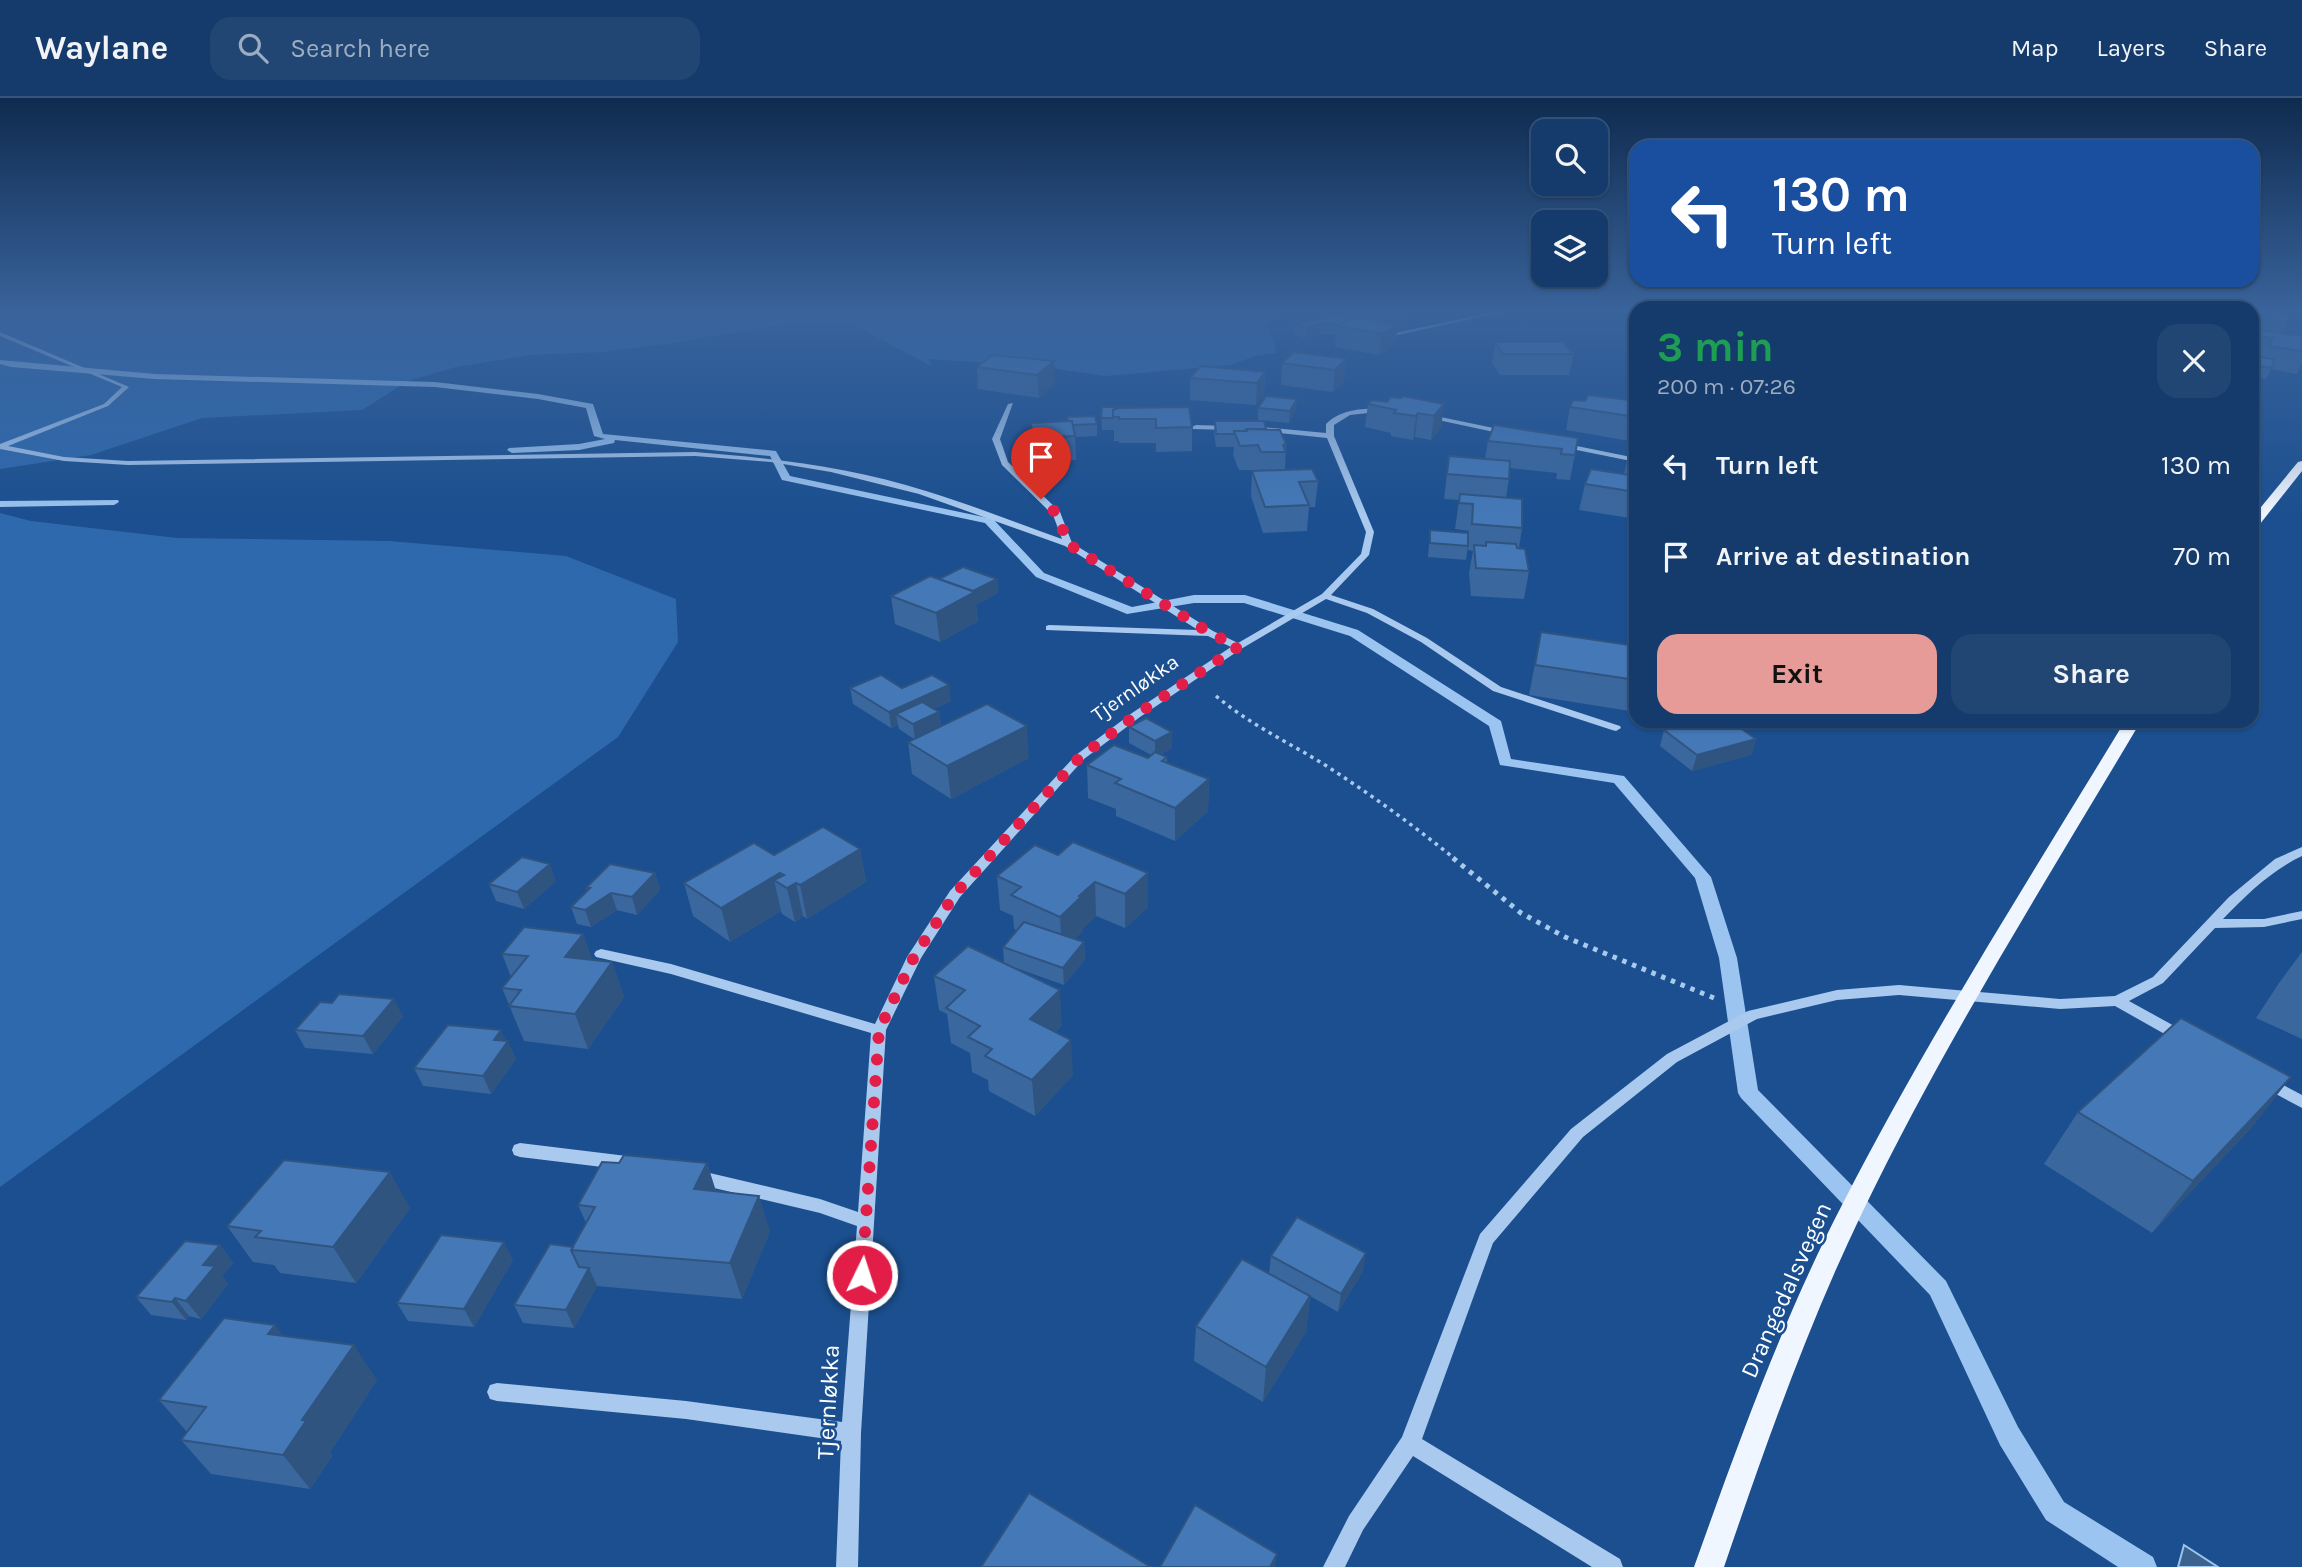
<!DOCTYPE html>
<meta charset="utf-8">
<style>
body{margin:0;font-family:Karla,sans-serif;background:#214673;color:#f1f3f6;height:100vh;display:flex;flex-direction:column;font-size:26px;white-space:nowrap}
*{box-sizing:border-box;margin:0}
p{font-size:23px;color:#9dadc1}
.icon{flex:none;width:38px;height:38px;fill:none;stroke:currentColor;stroke-width:2;stroke-linecap:round;stroke-linejoin:round}
.map{position:relative;flex:1;overflow:hidden}
.sheet{position:absolute;left:1629px;top:203px;width:630px;height:427px;display:flex;flex-direction:column;background:#143b6b;border-radius:21px;box-shadow:0 2px 5px #0004,0 0 0 2px #33557e}
.sheet>*{flex:none}
.guide{position:absolute;left:1629px;top:42px;width:630px;height:147px;border-radius:21px;box-shadow:0 2px 5px #0004,0 0 0 2px #33557e;background:#1a4fa0;color:#fff;overflow:hidden}
.buttons{position:absolute;left:1531px;top:21px;display:grid;gap:14px}
.buttons a{display:grid;place-items:center;width:77px;height:77px;border-radius:14px;background:#143b6b;box-shadow:0 2px 5px #0004,0 0 0 2px #33557e;font-size:35px}
.pin{position:absolute;display:grid;place-items:center;width:60px;height:60px;color:#fff;margin:-72px -30px;border-radius:50% 50% 50% 0;rotate:-45deg;box-shadow:0 0 7px #0007}
.pin .icon{rotate:45deg}
.me{position:absolute;width:77px;margin:-38px;rotate:4deg;stroke-linejoin:round;filter:drop-shadow(0 0 5px #0008)}
.turn{display:flex;align-items:center;gap:24px;height:147px;padding:0 28px;font-size:32px}
.turn .icon{width:91px;height:91px;stroke-width:2.5}
.turn b{display:block;font-size:49px;line-height:60px}
.round{display:grid;place-items:center;flex:none;width:74px;height:74px;border-radius:21px;background:#214673}
.summary{display:flex;align-items:center;justify-content:space-between;height:119px;padding:0 28px}
h1{font-size:42px;font-weight:700;line-height:52px;color:#1e9e55}
.button{display:flex;gap:14px;margin-top:auto;padding:14px 28px}
.button a{flex:1;height:80px;border-radius:21px;background:#e69b98;color:#111;font-size:28px;font-weight:700;line-height:80px;text-align:center}
.button a+a{background:#214673;color:#f1f3f6}
ul{padding:0;list-style:none}
li{display:flex;align-items:center;gap:21px;height:91px;padding:0 28px}
li div{flex:1}
li b{display:block;font-size:26px}
li em{font-style:normal}
header{display:flex;align-items:center;gap:42px;box-sizing:border-box;height:98px;padding:0 35px;background:#143b6b;border-bottom:2px solid #33557e}
header strong{font-size:33px}
nav{display:flex;gap:38px;margin-inline-start:auto;font-size:24px}
.search{width:490px;height:63px;background:#214673;display:flex;align-items:center;gap:18px;box-sizing:border-box;padding:0 24px;border-radius:21px;color:#9dadc1;font-size:26px}
.map>svg:first-child{display:block}
.green{fill:#2e69ad}
.water{fill:#3c6290;stroke:#9cc4f0;stroke-width:2}
.lines{fill:none;stroke-linecap:round;stroke-linejoin:round}
.stream{fill:#9cc4f0;fill-rule:evenodd}
.path-far1{stroke:#a9c9ee;stroke-width:3.5;stroke-dasharray:3.5 4.5;stroke-linecap:butt}
.path{stroke:#a9c9ee;stroke-width:5;stroke-dasharray:4.5 6;stroke-linecap:butt}
.minor{fill:#a9c9ee;fill-rule:evenodd}
.major{fill:#f0f6ff;fill-rule:evenodd}
.wall{fill:#3a679d}
.shaded-wall{fill:#305480}
.building{fill:#4478b7;stroke:#305480;stroke-width:2}
.route{stroke:#e11d48;stroke-width:12;stroke-dasharray:0 21.6}
.labels{text-anchor:middle;stroke-width:5;stroke-linejoin:round;paint-order:stroke}
.street-label{font-size:21px;fill:#fff;stroke:#1b4f8f}
.near-street-label{font-size:24px;fill:#fff;stroke:#1b4f8f}
</style>
<header>
<strong>Waylane</strong>
<div class="search"><svg class="icon" aria-label="search" viewBox="0 0 24 24"><circle cx="10" cy="10" r="6"/><path d="M15 15l6 6"/></svg>Search here</div>
<nav><a>Map</a><a>Layers</a><a>Share</a></nav>
</header>
<div class="map">
<svg width="2302" height="1469" viewBox="0 0 2302 1469">
<rect width="100%" height="100%" fill="#1b4f8f"/>
<g class="green">
<path d="M0,212H1277L1275,219L1266,228L1274,242L1276,255L1255,258L1231,267L1106,278L1037,268L928,261L931,268L848,224L792,225L667,246L601,254L530,257L456,269L408,283L362,312L202,320L91,357L0,371Z"/>
<path d="M0,415L31,423L177,440L389,443L566,458L676,501L678,544L618,639L0,1089Z"/>
</g>
<path class="water" d="M2184,1447L2218,1469H2178Z"/>
<g class="lines">
<g class="stream">
<path d="M0,262L155,276L435,284L538,296L593,306L603,336L776,353L790,378L993,421L1044,475L1132,509L1194,497H1245L1358,532L1501,623L1511,661L1624,678L1711,779L1737,860L1758,992L1946,1183L2018,1329L2064,1404L2153,1459L2157,1469H2118L2046,1422L2000,1347L1930,1197L1741,1000L1738,995L1719,860L1695,780L1614,685L1500,667L1489,628L1350,538L1244,505H1194L1127,516L1036,479L985,425L782,382L770,358L615,342L614,345L579,352L512,355L507,352L509,350L579,346L605,341L594,338L586,310L538,301L435,289L155,281L11,269L0,266Z"/>
<path d="M118,402L119,404L114,407L0,409V403Z"/>
</g>
<path class="path-far1" d="M1216,598C1249,626 1288,644 1325,667C1370,696 1413,727 1455,761"/>
<path class="path" d="M1453,760L1521,815L1565,839L1714,900"/>
<g class="minor">
<path d="M1504,212H1513L1393,238L1390,236Z"/>
<path d="M0,234L129,289L108,308L8,348L64,359L128,363L695,354C773,360 851,369 926,393C972,407 1017,425 1062,441L1053,417L1002,367L992,341L1008,306L1013,305L1000,341L1008,364L1060,414L1072,445L1213,533L1238,545L1322,496L1361,456L1366,434L1327,340L1250,332L1246,330L1250,328L1326,335V326C1342,310 1363,311 1384,310L1387,312L1386,313L1350,317L1334,327V338L1374,434L1369,457L1331,497L1373,511L1427,540L1501,589L1620,628L1621,630L1616,633L1612,632L1493,593L1421,544L1367,515L1326,501L1241,551L1140,619L1084,661L960,799L921,860L886,932L861,1335L858,1469H836L841,1343L686,1321L497,1303L490,1301L487,1294L490,1287L497,1285L686,1303L842,1324L857,1128L820,1115L697,1086L691,1084L689,1079L691,1074L697,1072L820,1101L858,1114L871,935L671,876L596,859L594,856L596,853L601,851L671,866L875,926L907,859L950,793L1076,657L1132,615L1231,549L1208,538L1046,532V528L1049,527L1198,532L1065,448L919,396L831,374L771,364L695,358L128,367L64,363L0,351V346L104,306L122,289L0,238Z"/>
<path d="M1426,316L1508,333L1512,335L1508,337L1424,319V317Z"/>
<path d="M1196,327L1229,328L1233,330L1229,332L1193,331L1192,329Z"/>
<path d="M1557,344L1636,360V364L1557,348Z"/>
<path d="M2302,749V758C2272,772 2246,797 2223,821H2264L2302,813V821L2264,829L2215,830L2163,885L2129,903L2187,935L2189,939L2187,943L2182,944L2177,943L2115,908L2060,911L1899,897L1837,902L1757,921L1677,964L1583,1039L1493,1145L1422,1341L1620,1461L1623,1469H1592L1413,1358L1363,1432L1345,1469H1323L1349,1418L1402,1339L1480,1136L1571,1031L1667,956L1748,913L1837,892L1899,887L2060,901L2115,898L2153,879L2229,799L2275,761Z"/>
<path d="M2266,978L2302,997V1010L2261,988L2258,984L2261,980Z"/>
<path d="M520,1045L635,1059L641,1061L643,1066L641,1071L635,1073L520,1059L514,1057L512,1052L514,1047Z"/>
</g>
<g class="major">
<path d="M2302,363V373L2256,431L2252,432V420L2298,364Z"/>
<path d="M2125,623H2141C2045,785 1944,945 1862,1115C1807,1229 1765,1349 1724,1469H1694C1738,1346 1782,1223 1842,1107C1927,941 2028,783 2125,623Z"/>
</g>
</g>
<g class="wall">
<path d="M1359,212H1430V214L1390,226L1395,248L1379,257L1335,249L1336,236H1319L1305,240L1294,237L1295,226L1354,219L1358,220Z"/>
<path d="M2252,212L2292,215L2282,235L2302,238V267H2301L2297,276L2271,271L2266,281L2252,279Z"/>
<path d="M1495,244L1574,254L1569,277H1500L1492,265Z"/>
<path d="M992,257L1055,285L1039,300L978,291L977,269Z"/>
<path d="M1346,261L1344,283L1333,294L1281,287L1282,265Z"/>
<path d="M1265,274L1264,296L1256,307L1190,302V280Z"/>
<path d="M1585,303H1636V344L1566,332L1570,309Z"/>
<path d="M1387,304L1444,306L1441,330L1431,342L1415,339L1413,342L1391,338V335L1365,329L1368,306Z"/>
<path d="M1138,310L1192,329V353L1156,354V345H1119V343H1114V332H1102L1101,320Z"/>
<path d="M1258,310L1296,312L1289,325L1258,322Z"/>
<path d="M1215,323L1266,331L1286,346L1285,372L1318,383L1315,409H1309L1307,433L1263,435L1251,398L1252,373H1257L1256,372H1239L1233,357L1234,349H1216L1214,335Z"/>
<path d="M1031,325L1097,326V338L1075,339L1076,362L1035,365L1032,349Z"/>
<path d="M1578,340L1570,382L1556,381L1557,375L1510,370L1509,381L1506,400L1522,430L1519,450L1529,473L1524,501L1471,498L1469,475L1473,453L1468,452L1469,433L1455,431L1459,402L1444,401L1449,358L1485,361L1488,343Z"/>
<path d="M1636,345V421L1579,412L1585,386L1624,376L1628,357Z"/>
<path d="M1430,432L1468,448L1466,462L1428,459Z"/>
<path d="M939,481H997L998,495L976,507L978,523L940,544L895,526L891,498Z"/>
<path d="M1541,534L1636,548V614L1529,597Z"/>
<path d="M850,590H902L951,603L934,611L939,614L941,628L1029,660L951,701L912,676L908,644L914,641L899,631L898,627L891,630L853,606Z"/>
<path d="M1129,629L1172,650L1161,656L1167,659V665L1209,681L1208,713L1175,743L1116,718V711L1088,700L1087,667L1148,660L1151,657L1129,645Z"/>
<path d="M1664,632L1756,641L1751,657L1692,673L1660,648Z"/>
<path d="M1035,747L1148,809L1125,830L1096,818L1083,830V833L1074,841L1084,844L1085,861L1064,887L1010,868L1062,927L1055,934L1073,977L1035,1018L989,993L988,982L972,974L970,955L951,945L947,916L939,912L934,878L1004,865L1003,849L1017,832L1014,831L1013,818L1000,812L997,778Z"/>
<path d="M860,751L866,784L807,821L803,818L795,824L782,816L781,813L730,844L693,818L684,785L774,757Z"/>
<path d="M655,775L660,792L637,817L617,812L591,829L577,826L571,809L587,793L586,790Z"/>
<path d="M556,783L524,811L496,803L489,786Z"/>
<path d="M583,836L592,862L612,864L624,899L588,951L524,943L502,890L511,879L502,856Z"/>
<path d="M2302,854V941L2256,920L2279,885Z"/>
<path d="M403,918L373,956L305,950L295,932Z"/>
<path d="M506,943L516,961L491,996L423,988L414,970Z"/>
<path d="M2291,979L2251,1030L2152,1135L2044,1066L2078,1014Z"/>
<path d="M619,1065H707L716,1093L770,1133L742,1201L597,1188L574,1230L523,1225L514,1207L573,1149L586,1125L578,1107Z"/>
<path d="M410,1110L356,1185L280,1175L274,1167L253,1164L227,1128Z"/>
<path d="M220,1147L233,1165L222,1178L228,1186L201,1221L189,1218L186,1222L151,1217L136,1199Z"/>
<path d="M1271,1158L1363,1173L1338,1214L1310,1198L1306,1234L1263,1304L1194,1263L1196,1228L1269,1176Z"/>
<path d="M513,1162L474,1229L408,1223L397,1205Z"/>
<path d="M275,1227L282,1238L377,1282L330,1354L332,1358L310,1391L211,1376L181,1342L187,1334L159,1302Z"/>
</g>
<g class="shaded-wall">
<path d="M1385,212H1430V214L1387,226L1398,227L1395,248L1379,257Z"/>
<path d="M1320,226L1319,236L1305,240L1306,230Z"/>
<path d="M1346,261L1344,283L1333,294L1335,272Z"/>
<path d="M1054,263L1055,285L1039,300L1037,277Z"/>
<path d="M1265,274L1264,296L1256,307L1257,285Z"/>
<path d="M1297,301L1296,312L1289,325L1290,313Z"/>
<path d="M1444,306L1441,330L1431,342L1434,318Z"/>
<path d="M1418,315L1415,339L1413,342L1416,318Z"/>
<path d="M997,481L998,495L976,507L978,523L940,544L936,515L962,499Z"/>
<path d="M949,587L951,603L908,623L896,616L898,627L891,630L889,614Z"/>
<path d="M939,614L941,629L915,642L913,626Z"/>
<path d="M1027,628L1029,660L951,701L947,668Z"/>
<path d="M1172,634V650L1155,659V643Z"/>
<path d="M1756,641L1751,657L1692,673L1697,657Z"/>
<path d="M1209,681L1208,713L1175,743V710Z"/>
<path d="M860,751L866,784L807,821L800,787Z"/>
<path d="M550,766L556,783L524,811L517,794Z"/>
<path d="M655,775L660,792L637,817L632,799Z"/>
<path d="M780,775L783,788L774,782L781,813L730,844L721,810Z"/>
<path d="M1148,775V809L1125,830V796Z"/>
<path d="M1095,784L1096,818L1083,830V833L1062,853L1060,819L1079,798Z"/>
<path d="M796,785L803,818L795,824L787,790Z"/>
<path d="M611,795L617,812L591,829L585,812Z"/>
<path d="M583,836L595,870L565,859Z"/>
<path d="M1084,844L1085,861L1064,887L1063,870Z"/>
<path d="M612,864L624,899L588,951L575,916Z"/>
<path d="M1060,892L1062,927L1033,956L1030,921Z"/>
<path d="M394,901L403,918L373,956L363,938Z"/>
<path d="M501,932L507,945L508,943L516,961L491,996L483,978L494,942Z"/>
<path d="M1071,942L1073,977L1035,1018L1032,982Z"/>
<path d="M2291,979L2251,1030L2152,1135L2193,1083Z"/>
<path d="M707,1065L718,1101L694,1091Z"/>
<path d="M390,1074L410,1110L356,1185L333,1149Z"/>
<path d="M759,1098L770,1133L742,1201L730,1165Z"/>
<path d="M504,1144L513,1162L474,1229L464,1211Z"/>
<path d="M220,1147L233,1165L222,1178L228,1186L201,1221L186,1203L203,1167Z"/>
<path d="M1366,1155L1363,1173L1338,1214L1341,1196Z"/>
<path d="M589,1170L597,1188L574,1230L566,1212Z"/>
<path d="M1310,1198L1306,1234L1263,1304L1266,1269Z"/>
<path d="M175,1200L189,1218L186,1222L172,1204Z"/>
<path d="M275,1227L300,1262L268,1236Z"/>
<path d="M354,1247L377,1282L330,1354L332,1358L310,1391L283,1357L302,1322Z"/>
<path d="M1277,1456L1275,1469H1270Z"/>
</g>
<g class="building">
<path d="M2252,212H2270L2292,215L2287,225L2252,219Z"/>
<path d="M1342,216L1354,219L1341,226H1320L1306,230L1295,226Z"/>
<path d="M1354,219L1387,223L1384,225L1398,227L1381,236L1337,228Z"/>
<path d="M2252,231L2302,238V253L2269,248L2273,240L2252,237Z"/>
<path d="M1495,244H1563L1573,256H1503Z"/>
<path d="M1294,254L1346,261L1335,272L1282,265Z"/>
<path d="M992,257L1054,263L1037,277L977,269Z"/>
<path d="M2252,258L2274,261L2272,270L2252,267Z"/>
<path d="M1201,268L1265,274L1257,285L1190,280Z"/>
<path d="M1588,297L1636,303V319L1570,309L1573,302L1585,303Z"/>
<path d="M1266,298L1297,301L1290,313L1258,310Z"/>
<path d="M1403,298L1444,306L1434,318L1418,315L1416,318L1394,315L1396,312L1368,306L1372,302L1387,304L1391,299L1401,300Z"/>
<path d="M1102,309H1138V310H1118L1113,312V320H1101Z"/>
<path d="M1189,309L1192,329L1156,330V321H1119V319H1113V312L1118,310Z"/>
<path d="M1095,318L1097,326L1072,327V323H1068L1067,319Z"/>
<path d="M1072,323L1075,338L1033,340L1031,325Z"/>
<path d="M1215,323H1264L1266,331H1246V333H1234V336H1216Z"/>
<path d="M1494,327L1578,340L1575,357L1561,356L1562,351L1488,343Z"/>
<path d="M1246,331L1280,332L1286,346L1283,347L1286,354H1261L1258,347L1240,348L1234,333H1247Z"/>
<path d="M1636,345V358L1628,357Z"/>
<path d="M1449,358L1510,363L1509,381L1447,376Z"/>
<path d="M1312,371L1318,383L1299,384L1309,407L1265,409L1252,373Z"/>
<path d="M1591,371L1636,378V394L1585,386Z"/>
<path d="M1460,396L1522,401V430L1472,426L1473,406L1459,405Z"/>
<path d="M1430,432L1468,435V448L1430,445Z"/>
<path d="M1486,444L1516,446L1517,450L1525,451L1529,473L1476,470L1474,447L1486,448Z"/>
<path d="M963,469L997,481L973,493L939,481Z"/>
<path d="M930,478L975,494L936,515L891,498Z"/>
<path d="M1541,534L1636,548V582L1535,567Z"/>
<path d="M881,577L902,590L932,577L949,587L889,614L850,590Z"/>
<path d="M922,604L939,614L913,626L896,616Z"/>
<path d="M987,606L1027,628L947,668L908,644Z"/>
<path d="M1146,620L1172,634L1155,643L1129,629Z"/>
<path d="M1702,623H1730L1756,641L1697,657L1664,632Z"/>
<path d="M1114,647L1148,660L1155,654L1167,659L1162,663L1209,681L1175,710L1115,685L1121,681L1087,667Z"/>
<path d="M823,729L860,751L800,787L796,785L787,790L774,782L784,777L780,775L721,810L684,785L754,745L774,757Z"/>
<path d="M1073,744L1148,775L1125,796L1095,784L1079,798L1081,799L1060,819L1011,797L1021,789L997,778L1035,747L1058,757Z"/>
<path d="M522,759L550,766L517,794L489,786Z"/>
<path d="M610,766L655,775L632,799L611,795L585,812L571,809L590,790H586Z"/>
<path d="M1024,824L1084,844L1063,870L1003,849Z"/>
<path d="M524,829L583,836L565,859L612,864L575,916L509,908L521,892L502,890L528,858L502,856Z"/>
<path d="M968,848L1060,892L1030,921L1071,942L1032,982L985,958L992,951L968,939L980,928L946,910L965,892L934,878Z"/>
<path d="M339,896L394,901L363,938L295,932L320,904L332,905Z"/>
<path d="M2181,920L2291,979L2193,1083L2078,1014Z"/>
<path d="M448,927L501,932L494,942L508,943L483,978L414,970Z"/>
<path d="M624,1057L707,1065L694,1091L759,1098L730,1165L571,1152L595,1109L578,1107L602,1064L619,1065Z"/>
<path d="M284,1062L390,1074L333,1149L255,1139L261,1133L227,1128Z"/>
<path d="M1297,1119L1366,1155L1341,1196L1271,1158Z"/>
<path d="M441,1137L504,1144L464,1211L397,1205Z"/>
<path d="M185,1143L220,1147L203,1167L215,1168L186,1203L175,1200L172,1204L136,1199Z"/>
<path d="M550,1146L573,1149L571,1152L579,1169L589,1170L566,1212L514,1207Z"/>
<path d="M1242,1161L1310,1198L1266,1269L1196,1228Z"/>
<path d="M224,1220L275,1227L268,1236L354,1247L302,1322L306,1323L283,1357L181,1342L206,1309L159,1302Z"/>
<path d="M1029,1395L1151,1469H981Z"/>
<path d="M1195,1407L1277,1456L1270,1469H1160Z"/>
</g>
<linearGradient id="sky" x2="0" y2="1"><stop stop-color="#0f2b4f"/><stop offset="0.51" stop-color="#39639b"/><stop offset="1" stop-color="#39639b" stop-opacity="0"/></linearGradient>
<rect width="2302" height="417" fill="url(#sky)"/>
<g class="lines">
<path class="route" d="M862,1177L879,932L914,859L955,796L1080,659L1136,617L1238,549L1210,535L1068,446L1057,416L1041,401"/>
</g>
<g class="labels">
<g class="street-label">
<text transform="translate(1135 590) rotate(-35)" y="7">Tjernløkka</text>
</g>
<g class="near-street-label">
<text transform="translate(1786 1192) rotate(-66)" y="8">Drangedalsvegen</text>
<text transform="translate(828 1304) rotate(-87)" y="8">Tjernløkka</text>
</g>
</g>
</svg>
<div class="buttons">
<a><svg class="icon" aria-label="search" viewBox="0 0 24 24"><circle cx="10" cy="10" r="6"/><path d="M15 15l6 6"/></svg></a>
<a><svg class="icon" aria-label="layers" viewBox="0 0 24 24"><path d="M12 4l9 5-9 5-9-5zM3 14l9 5 9-5"/></svg></a>
</div>
<div class="pin" style="left:1041px;top:401px;background:#d93025"><svg class="icon" aria-label="arrive" viewBox="0 0 24 24"><path d="M6 21V4h12l-3 4 3 4H6"/></svg></div>
<svg class="me" style="left:862px;top:1177px" viewBox="-20 -20 40 40"><circle r="17" fill="#e11d48" stroke="#fff" stroke-width="3"/><path d="M0-11L8 9 0 5-8 9z" fill="#fff"/></svg>
<div class="guide">
<div class="turn"><svg class="icon" aria-label="left" viewBox="0 0 24 24"><path d="M17 20v-9H6M10 6l-5 5 5 5"/></svg><div><b>130 m</b>Turn left</div></div>
</div>
<section class="sheet">
<div class="summary"><div><h1>3 min</h1><p>200 m · 07:26</p></div><a class="round"><svg class="icon" aria-label="close" viewBox="0 0 24 24"><path d="M6 6l12 12M18 6L6 18"/></svg></a></div>
<ul>
<li><svg class="icon" aria-label="left" viewBox="0 0 24 24"><path d="M17 20v-9H6M10 6l-5 5 5 5"/></svg><div><b>Turn left</b></div><em>130 m</em></li>
<li><svg class="icon" aria-label="arrive" viewBox="0 0 24 24"><path d="M6 21V4h12l-3 4 3 4H6"/></svg><div><b>Arrive at destination</b></div><em>70 m</em></li>
</ul>
<div class="button"><a>Exit</a><a>Share</a></div>
</section>
</div>
